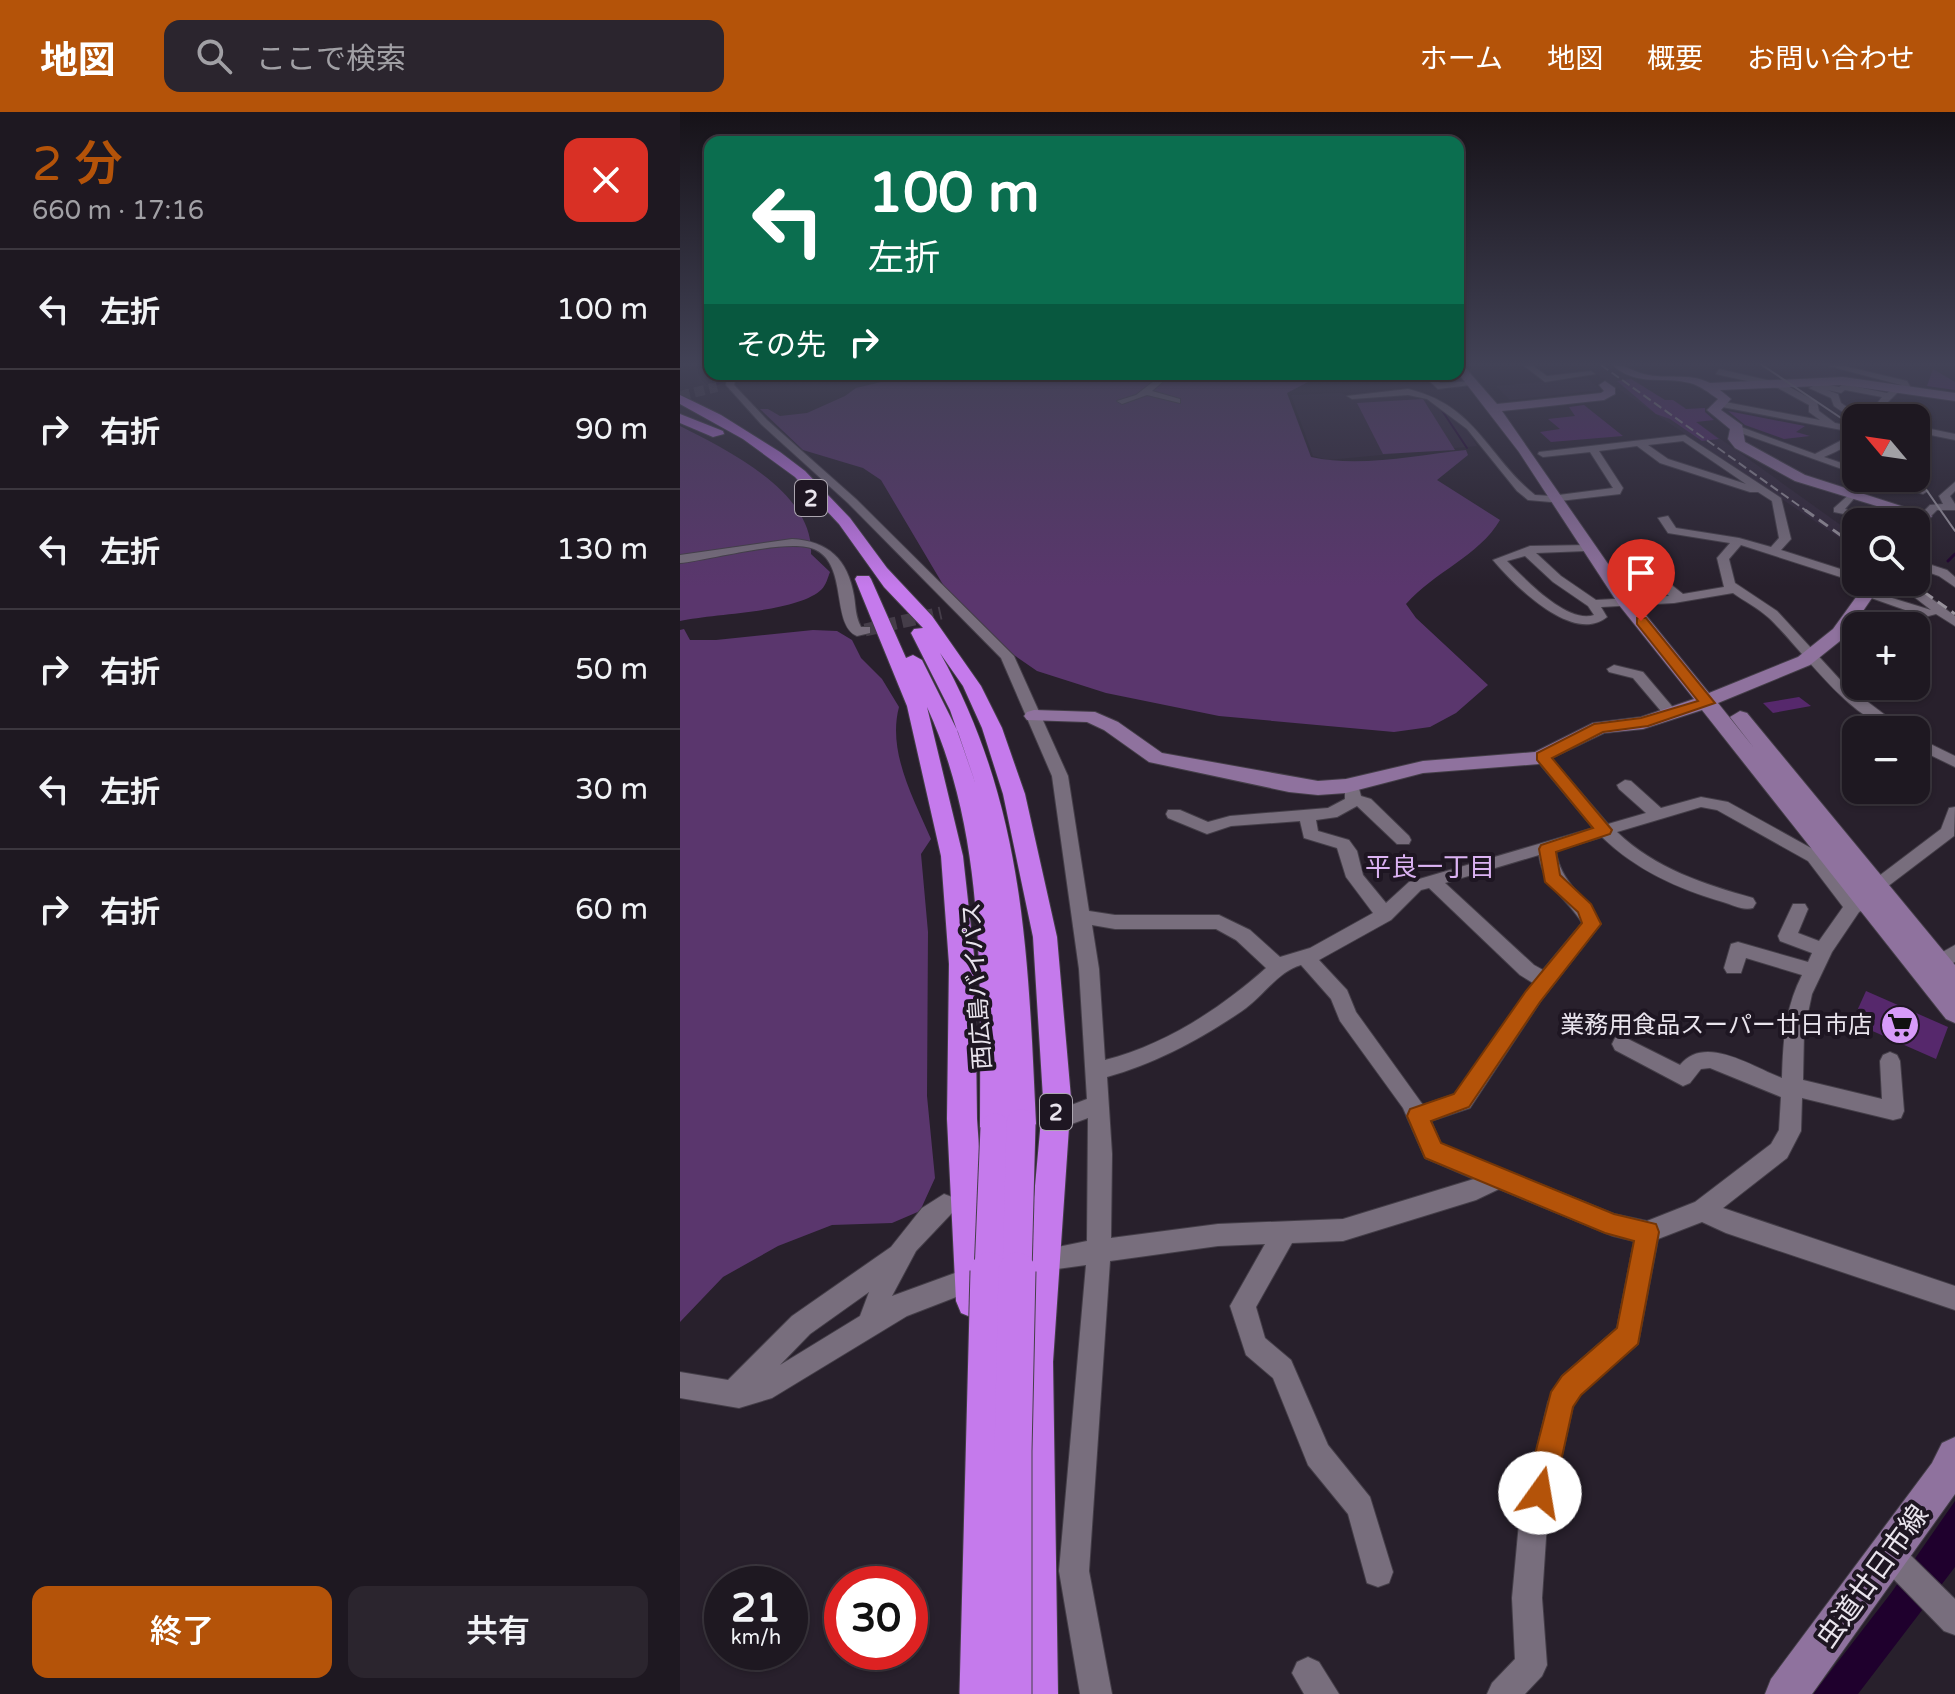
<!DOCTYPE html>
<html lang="ja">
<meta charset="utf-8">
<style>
body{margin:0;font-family:"Varela Round","Noto Sans JP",sans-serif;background:#2b252e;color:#f1f3f6;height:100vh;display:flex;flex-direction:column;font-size:30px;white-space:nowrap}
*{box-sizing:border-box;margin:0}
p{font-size:26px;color:#a1a0a5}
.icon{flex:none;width:44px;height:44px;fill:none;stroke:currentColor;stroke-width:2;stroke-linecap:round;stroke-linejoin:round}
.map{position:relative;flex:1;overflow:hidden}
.panel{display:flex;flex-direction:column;background:#1e1821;width:680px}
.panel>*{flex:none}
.guide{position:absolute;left:24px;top:24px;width:760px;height:244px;border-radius:16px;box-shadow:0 2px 6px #0004,0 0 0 2px #3c373f;background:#0b6e4f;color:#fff;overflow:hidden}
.needle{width:52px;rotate:299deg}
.buttons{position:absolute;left:1162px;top:292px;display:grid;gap:16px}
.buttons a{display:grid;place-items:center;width:88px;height:88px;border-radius:16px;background:#1e1821;box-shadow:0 2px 6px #0004,0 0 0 2px #3c373f;font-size:40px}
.speed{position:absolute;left:24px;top:1454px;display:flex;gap:16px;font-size:40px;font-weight:700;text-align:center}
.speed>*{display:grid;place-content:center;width:104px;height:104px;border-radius:50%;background:#1e1821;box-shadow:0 2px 6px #0004,0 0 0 2px #3c373f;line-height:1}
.speed small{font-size:20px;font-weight:400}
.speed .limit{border:12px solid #d22;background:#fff;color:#111}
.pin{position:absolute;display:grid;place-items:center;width:68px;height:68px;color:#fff;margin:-82px -34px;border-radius:50% 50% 50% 0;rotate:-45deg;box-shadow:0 0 8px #0007}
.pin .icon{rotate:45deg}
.me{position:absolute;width:88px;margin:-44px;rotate:13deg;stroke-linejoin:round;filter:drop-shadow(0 0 6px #0008)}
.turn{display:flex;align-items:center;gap:28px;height:168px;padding:0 32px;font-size:36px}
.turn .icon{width:104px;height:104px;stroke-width:2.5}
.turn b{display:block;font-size:56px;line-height:68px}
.then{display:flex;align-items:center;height:76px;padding:0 32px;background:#0003;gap:16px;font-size:30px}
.round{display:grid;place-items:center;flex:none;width:84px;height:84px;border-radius:16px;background:#2b252e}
.overview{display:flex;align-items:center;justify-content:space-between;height:136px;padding:0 32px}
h1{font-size:48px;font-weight:600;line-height:60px;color:#b45309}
.button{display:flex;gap:16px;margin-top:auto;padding:16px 32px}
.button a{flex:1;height:92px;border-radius:16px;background:#b45309;color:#fff;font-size:32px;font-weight:600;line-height:92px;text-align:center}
.button a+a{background:#2b252e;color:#f1f3f6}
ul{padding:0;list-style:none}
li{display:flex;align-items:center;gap:24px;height:120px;padding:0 32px;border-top:2px solid #3c373f}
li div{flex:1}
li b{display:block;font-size:30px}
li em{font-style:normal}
header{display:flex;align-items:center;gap:48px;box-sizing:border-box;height:112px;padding:0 40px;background:#b45309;color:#fff}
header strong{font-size:38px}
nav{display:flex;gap:44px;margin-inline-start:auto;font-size:28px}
.search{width:560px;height:72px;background:#2b252e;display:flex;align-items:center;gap:20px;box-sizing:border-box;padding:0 28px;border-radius:16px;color:#a1a0a5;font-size:30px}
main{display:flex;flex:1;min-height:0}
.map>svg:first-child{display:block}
.built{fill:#302537}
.green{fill:#5a366d}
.water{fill:#1f002d}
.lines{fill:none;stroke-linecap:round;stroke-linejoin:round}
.stream-far1{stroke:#1f002d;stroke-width:2}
.stream{stroke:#1f002d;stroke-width:3}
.building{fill:#56286c}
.street-tunnel-far1{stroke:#453d49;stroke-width:10;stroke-dasharray:10 5;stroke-linecap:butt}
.street-tunnel{stroke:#453d49;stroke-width:13;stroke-dasharray:13 6;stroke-linecap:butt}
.street-casing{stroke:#443e48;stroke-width:2}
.secondary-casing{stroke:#443e48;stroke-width:2}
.highway-casing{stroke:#443e48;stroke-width:2}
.street{fill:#786e7d;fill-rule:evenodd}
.secondary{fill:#8f729e;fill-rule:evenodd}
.highway{fill:#c57aec;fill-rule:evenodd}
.tram{stroke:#98929c;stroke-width:2}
.rail-far1{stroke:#98929c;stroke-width:2;stroke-dasharray:9 4;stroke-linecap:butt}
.rail{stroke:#98929c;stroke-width:3;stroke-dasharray:11 6;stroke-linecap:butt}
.highway-bridge-far1-casing{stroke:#443e48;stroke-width:31;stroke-linecap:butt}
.highway-bridge-casing{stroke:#443e48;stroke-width:39;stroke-linecap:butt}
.highway-bridge-far1{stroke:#c57aec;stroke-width:29}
.highway-bridge{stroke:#c57aec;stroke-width:37}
.route{fill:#b45309;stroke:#753606;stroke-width:2}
.labels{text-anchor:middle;stroke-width:8;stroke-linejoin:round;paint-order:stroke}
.shield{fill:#1e1622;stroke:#aca6b0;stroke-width:2}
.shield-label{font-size:22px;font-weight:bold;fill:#e9e4ed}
.street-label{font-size:24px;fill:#e9e4ed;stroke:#1e1622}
.poi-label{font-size:24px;fill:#e9e4ed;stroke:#1e1622;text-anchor:end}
.neighbourhood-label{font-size:26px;fill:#dbb2f3;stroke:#1e1622}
.near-street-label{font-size:28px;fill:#e9e4ed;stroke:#1e1622}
</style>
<header>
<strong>地図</strong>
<div class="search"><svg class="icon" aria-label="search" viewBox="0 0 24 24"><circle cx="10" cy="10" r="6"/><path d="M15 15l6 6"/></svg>ここで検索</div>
<nav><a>ホーム</a><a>地図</a><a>概要</a><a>お問い合わせ</a></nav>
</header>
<main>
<section class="panel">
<div class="overview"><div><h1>2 分</h1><p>660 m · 17:16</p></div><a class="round" style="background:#d93025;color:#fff"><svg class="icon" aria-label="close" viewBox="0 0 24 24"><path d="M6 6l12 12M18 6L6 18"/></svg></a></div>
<ul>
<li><svg class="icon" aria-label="left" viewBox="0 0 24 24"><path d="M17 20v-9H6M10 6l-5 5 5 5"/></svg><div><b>左折</b></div><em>100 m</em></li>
<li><svg class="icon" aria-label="right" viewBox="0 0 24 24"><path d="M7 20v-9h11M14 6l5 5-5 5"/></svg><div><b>右折</b></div><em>90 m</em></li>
<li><svg class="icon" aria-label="left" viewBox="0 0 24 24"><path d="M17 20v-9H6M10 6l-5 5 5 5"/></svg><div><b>左折</b></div><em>130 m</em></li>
<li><svg class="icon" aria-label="right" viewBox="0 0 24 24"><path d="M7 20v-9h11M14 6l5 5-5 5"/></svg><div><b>右折</b></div><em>50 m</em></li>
<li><svg class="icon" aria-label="left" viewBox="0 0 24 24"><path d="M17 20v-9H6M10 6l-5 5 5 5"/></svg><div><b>左折</b></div><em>30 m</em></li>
<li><svg class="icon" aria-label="right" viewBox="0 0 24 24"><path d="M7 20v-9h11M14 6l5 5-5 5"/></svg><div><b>右折</b></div><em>60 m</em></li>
</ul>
<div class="button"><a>終了</a><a>共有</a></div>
</section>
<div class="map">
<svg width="1275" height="1582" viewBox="0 0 1275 1582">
<rect width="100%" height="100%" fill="#28202c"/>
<g class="built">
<path d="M903,253H934L986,290L995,289L1006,296L1000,298L1176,424V437Z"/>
<path d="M1090,253H1145L1155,257L1156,265L1112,266Z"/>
<path d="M907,266L921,278L830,288L816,274Z"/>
<path d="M660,281L674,285L727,282L748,285L784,313L797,334L648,348L633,344L611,283Z"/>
</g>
<g class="green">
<path d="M235,262H678L682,269L628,270L607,281L631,345C680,356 736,343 786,338L788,343L757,368L820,408C799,444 754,460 726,492L736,506L808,573L776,601L750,615L714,620L539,604L426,581L357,559L308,525L265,476L201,368L183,356L123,338L80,297H88L100,304L127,301L165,284L176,276Z"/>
<path d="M743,287L775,338L703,342L677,291Z"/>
<path d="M0,314C47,338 134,380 131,442L150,460C148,465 146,473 142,477C118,501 35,501 0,509Z"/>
<path d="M4,517L10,528H36L133,518L157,519L172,528L181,546L202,567L219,595C207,640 234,687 251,727L241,742L248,820L247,984L255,1066L240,1099L212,1111L152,1113L98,1134L43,1165L0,1210V518Z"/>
</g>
<path class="water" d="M1275,1389V1455L1178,1582H1133L1211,1481Z"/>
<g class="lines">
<g class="stream-far1">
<path d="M33,274L43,269L47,262"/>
<path d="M759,294L787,336"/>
</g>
<path class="stream" d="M1268,449L1275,442"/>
</g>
<g class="building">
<path d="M1253,257L1275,270V278L1247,274Z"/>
<path d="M951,267L985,288H993L1006,297L1025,296V300L1034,308L1016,310L1039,327L1022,329L990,307L976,302L937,269Z"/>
<path d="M904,293L943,324L871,330L860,320L880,317L868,307L895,304L889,295Z"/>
<path d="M1048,299L1125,314L1116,320L1130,324L1104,327L1065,313Z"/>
<path d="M1119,585L1131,594L1093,601L1083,591Z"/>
<path d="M1186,879L1268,915L1256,947L1172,910Z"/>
</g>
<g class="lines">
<path class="street-tunnel-far1" d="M0,284L37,275"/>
<path class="street-tunnel" d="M185,518L261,501"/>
<g class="street-casing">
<g id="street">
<path d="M843,253H852L867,264L911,259L915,262L865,270Z"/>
<path d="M1145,253H1160L1227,269L1231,276L1224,278L1221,273Z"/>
<path d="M1039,257L1104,272L1137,290L1139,299L1155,311L1176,315C1176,333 1159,338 1144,345L1176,356V362L1055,319V315H1061L1135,342L1162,328L1167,319L1037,294L1040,289L1140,308L1129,300V293L1098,276L1036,262Z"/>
<path d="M48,262H56L54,273L87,308L176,387L334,544L388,664L409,799L435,803H539L570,818L600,845L630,836L693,801L666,765L657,736L624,726L620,709L551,714L527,722L488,706L486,702L488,698H500L528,710L550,704L648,696L665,687V669H677L681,684L691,687L729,724L731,728L729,732H717L677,694L657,705L636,708L638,719L669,728L677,739L683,763L706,791L729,770L913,716L859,651L855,645L863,640L868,642L928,712L966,701L939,677L937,673L945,668L951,669L981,696L1021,685L1048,690L1140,741L1176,786L1191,770L1261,717L1269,696L1275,695L1274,724L1203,778L1191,794L1179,800L1152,840L1132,882L1124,920L1123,968L1202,987L1200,949L1203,943L1210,940L1217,943L1220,949L1224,999L1221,1006L1213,1008L1122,986L1121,1019L1107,1046L1043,1096L1275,1174V1198L1046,1121L1022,1110L978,1127L958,1232L900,1282L893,1294L867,1411L862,1486L867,1553L862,1564L845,1582H807L812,1571L835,1547L832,1486L839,1411L868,1290L882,1264L937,1216L954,1129L933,1124L819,1077L796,1088L663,1129L612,1131L576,1195L585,1226L611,1248L648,1333L690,1385L713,1460L709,1471L698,1475L687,1471L668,1402L628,1353L593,1266L566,1243L550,1194L585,1132L538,1134L430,1149L409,1459L432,1582H400L379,1459L406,1153L377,1157L368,1153L365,1145L368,1137L407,1129L408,1006L389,1013L381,1011L378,1004L381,997L407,987L399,857L372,664L321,546L168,391L81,312L46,273ZM1021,695L1037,698L1128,749L1163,795L1139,829L1118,821L1128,797L1125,792H1113L1098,824L1100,829L1132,841L1128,850L1058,830L1051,832L1044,856L1047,861H1061L1066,846L1122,863C1105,896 1103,930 1102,966C1072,955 1025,922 1000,953L942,924L935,926L932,932L935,938L1003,974L1010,971L1021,957L1030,956L1101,985L1099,1018L1091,1032L1015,1090L967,1109L934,1102L761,1032L751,1009L790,996L860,890L921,812C906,785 880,770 876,739L922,725C956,758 998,777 1043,790C1053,793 1063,799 1073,796L1076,791L1073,786C1024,772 976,757 937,720ZM859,743C862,774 888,787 902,811L863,858L854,853L765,771ZM749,776L840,863L853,871L775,982L743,993L676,900L667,878L639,848L711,808L741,778ZM412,813L435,817H536L556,828L586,856C541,896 485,933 425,948L419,857ZM621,853L651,887L660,909L723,996L745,1046L794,1067L663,1107L538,1112L431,1126L432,1042L427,965C474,952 521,927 562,899C583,885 597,860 621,853Z"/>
<path d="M483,262H492L472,279L500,287V291L467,283L442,292L437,289L456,283Z"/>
<path d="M742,262H751L760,271L795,269L799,272L758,277Z"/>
<path d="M1140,271L1159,275L1163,272L1207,281L1215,276L1219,279L1202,296L1196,306H1186L1202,285L1165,278L1161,281L1147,278L1158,282L1161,291L1180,304L1182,306H1176V309L1154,294L1151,286L1129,276Z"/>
<path d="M728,277C796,293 807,344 855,383L871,384L933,376L910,340L863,345L858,342L859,340L1005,323L1101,386L1111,427L1101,438L1176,462V470L1061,433L1049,447L1055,471L1097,499L1164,572L1225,618C1175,618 1123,538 1089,506C1078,496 1064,489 1053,481L994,491L921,495L927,505C893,533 834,473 813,448L850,434L909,433L911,435L905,439L856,441L881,464L916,488L989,484L972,468L965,443L971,439L977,443L984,467L1003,482L1044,475L1037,446L1050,431L988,421L978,406L988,404L996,416L1059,426L1091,435L1099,426L1092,389L1078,380H1070L980,351L957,334L919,339L943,376L940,382L871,390L848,388L837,379L787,317L747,287L728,283L672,287L667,284ZM1003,329L1066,372L988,347L968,333ZM845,444L873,470L908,494L914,503C887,512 845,467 827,449Z"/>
<path d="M1236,314L1275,322V328L1236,320Z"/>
<path d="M1192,366H1209L1248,379L1243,382Z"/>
<path d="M1275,370V379L1270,384L1275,392V398H1257L1249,406H1241L1239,404L1250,393L1263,392L1259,384Z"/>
<path d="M1172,380L1177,383L1165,397L1198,405V409L1154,400V396Z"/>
<path d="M112,427C148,429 168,447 174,484C176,496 175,503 181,515H190V521L177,524C151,513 168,454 136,438C112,425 30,448 0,451V443Z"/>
<path d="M1236,448L1267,458L1275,465V475L1259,464L1236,456Z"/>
<path d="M1215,470H1229L1275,504V514L1256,502L1245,505L1180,482L1186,478L1251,498Z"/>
<path d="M934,553L963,560L996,599V605H986L953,566L929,560L927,557Z"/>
<path d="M1236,625L1275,644V655L1236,636Z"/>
<path d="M1275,833V850L1259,858L1252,856L1249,851L1252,846Z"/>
<path d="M264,1082L272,1085L276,1093L272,1101L236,1139L212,1184L275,1161L284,1164L287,1173L284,1182L227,1204L92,1286L59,1296L0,1286V1260L48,1268L112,1204L211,1135L242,1096ZM189,1180L180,1204L100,1253L130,1222Z"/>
<path d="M1208,1426L1218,1431L1275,1487V1523L1264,1519L1198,1451L1193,1441L1198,1431Z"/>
<path d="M628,1545L639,1550L659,1582H624L612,1561L617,1550Z"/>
</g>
</g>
<g class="secondary-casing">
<g id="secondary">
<path d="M778,253H783L817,292L921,281L924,279L919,273L925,269L935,276V282L924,288L822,299L951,485L1029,581L1118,545L1153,517L1187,470H1203L1165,525L1130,553L1038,591L1074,636L1050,605L1060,599L1067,601L1275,853V911L1266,907L1022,598L963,617L924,621L859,652L743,661L666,681L638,683L609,680L469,650L424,618L407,610L347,608L344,604L347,600L354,598L415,600L438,610L482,641L638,669L666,667L743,649L855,640L913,611L961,605L1014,587L939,493L839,340L778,261Z"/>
<path d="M932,253C946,253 952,259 964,262C987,268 1008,260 1030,271L1163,265L1275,281V289L1163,273L1040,278L1051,287L1041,298L1062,313L1065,330L1125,363L1252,404L1241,419L1236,421V410H1233L1236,406L1115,369L1055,336L1048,327L1050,317L1027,298L1038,287C1029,281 1021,274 1010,271C982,264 957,275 932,253Z"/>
<path d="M1275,1325V1382L1132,1582H1085L1091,1567L1252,1351L1262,1331Z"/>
</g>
</g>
<g class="highway-casing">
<g id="highway">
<path d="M0,283L41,303L100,340L125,359L170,406L207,456L252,504L301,574L322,616L345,682L377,825L391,986L373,1250L378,1582H336L339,1250L363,986L353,825L323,682L302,616L283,574L260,541C345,693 348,844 356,1012L351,1021L341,1025L329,1017L325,1025L315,1029L305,1025L300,1016C300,876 307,725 247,595L283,744L295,852L297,1007L310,1189L305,1201L293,1206L281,1201L276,1189L267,1007L269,852L261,744L227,594L175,467L177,464H189L191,467L226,546L233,543L242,548L278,620L296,673L270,598L231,521L234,517L243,516L204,475L159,412L115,365L63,327L0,292Z"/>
<path d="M0,302L43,319L44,322L33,325L0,311Z"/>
</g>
</g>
<use href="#street" class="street"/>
<use href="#secondary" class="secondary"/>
<use href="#highway" class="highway"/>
<g class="tram">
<path d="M1082,253L1176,316"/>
<path d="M1236,363L1275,419"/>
</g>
<path class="rail-far1" d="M921,253L1128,400"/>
<g class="rail">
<path d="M1125,398L1176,434"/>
<path d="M1230,470L1275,502"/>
</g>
<g class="highway-bridge-far1-casing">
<g id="highway-bridge-far1">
<path d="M309,1161L315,1016"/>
<path d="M337,1161L341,1012"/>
</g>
</g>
<g class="highway-bridge-casing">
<g id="highway-bridge">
<path d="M298,1582L309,1159"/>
<path d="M333,1582V1339L337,1159"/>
</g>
</g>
<use href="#highway-bridge-far1" class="highway-bridge-far1"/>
<use href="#highway-bridge" class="highway-bridge"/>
</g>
<linearGradient id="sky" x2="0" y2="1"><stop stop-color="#161218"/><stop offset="0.53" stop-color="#424256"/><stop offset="1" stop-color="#424256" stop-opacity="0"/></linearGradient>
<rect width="1275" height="475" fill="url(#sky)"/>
<path class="route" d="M957,506H966L1035,591L968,614L923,620L872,646L932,718L930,722L876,740L880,763L911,792L921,812L860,890L789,995L751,1009L761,1031L934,1102L976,1112L979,1120L958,1232L901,1283L893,1295L874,1381L870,1391L860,1395L849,1391L845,1381L871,1280L882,1264L937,1216L954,1129L925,1121L745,1046L727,1004L730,997L774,982L846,879L902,811L898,800L865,770L859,737L861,733L913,716L857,648V641L914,612L961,606L1018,589L957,512Z"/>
<defs>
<g id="supermarket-disc" transform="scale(2)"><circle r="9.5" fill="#d79bf9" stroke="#1e1622"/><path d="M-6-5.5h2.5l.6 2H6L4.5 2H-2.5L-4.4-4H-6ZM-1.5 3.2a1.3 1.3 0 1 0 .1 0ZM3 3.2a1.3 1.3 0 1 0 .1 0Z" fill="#111"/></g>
</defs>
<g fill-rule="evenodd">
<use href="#supermarket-disc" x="1220" y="913"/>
</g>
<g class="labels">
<g class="shield">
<rect x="115" y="368" width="32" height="36" rx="6"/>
<rect x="360" y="982" width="32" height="36" rx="6"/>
</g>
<g class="shield-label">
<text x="131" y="394">2</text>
<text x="376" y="1008">2</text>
</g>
<g class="street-label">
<text transform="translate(297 874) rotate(-94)" y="8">西広島バイパス</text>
</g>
<g class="poi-label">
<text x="1192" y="921">業務用食品スーパー廿日市店</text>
</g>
<g class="neighbourhood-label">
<text x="750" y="764">平良一丁目</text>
</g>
<g class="near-street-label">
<text transform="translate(1192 1464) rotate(-54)" y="10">虫道廿日市線</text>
</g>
</g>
</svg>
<div class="buttons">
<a><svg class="needle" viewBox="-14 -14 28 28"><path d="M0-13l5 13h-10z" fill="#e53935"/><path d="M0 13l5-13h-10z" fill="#a1a0a5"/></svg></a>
<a><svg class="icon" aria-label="search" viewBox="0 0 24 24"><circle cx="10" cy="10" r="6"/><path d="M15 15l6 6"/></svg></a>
<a>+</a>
<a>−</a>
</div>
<div class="speed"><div>21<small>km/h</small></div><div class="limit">30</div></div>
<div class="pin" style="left:961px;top:509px;background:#d93025"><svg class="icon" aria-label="arrive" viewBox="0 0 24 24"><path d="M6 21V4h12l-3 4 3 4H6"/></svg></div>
<svg class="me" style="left:860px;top:1381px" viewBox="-20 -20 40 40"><circle r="19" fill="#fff"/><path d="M0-13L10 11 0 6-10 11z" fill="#b45309"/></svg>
<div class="guide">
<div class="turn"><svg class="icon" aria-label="left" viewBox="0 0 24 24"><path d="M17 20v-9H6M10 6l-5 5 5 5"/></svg><div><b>100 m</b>左折</div></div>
<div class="then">その先<svg class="icon" aria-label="right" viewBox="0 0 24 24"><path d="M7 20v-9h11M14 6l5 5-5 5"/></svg></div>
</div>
</div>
</main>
